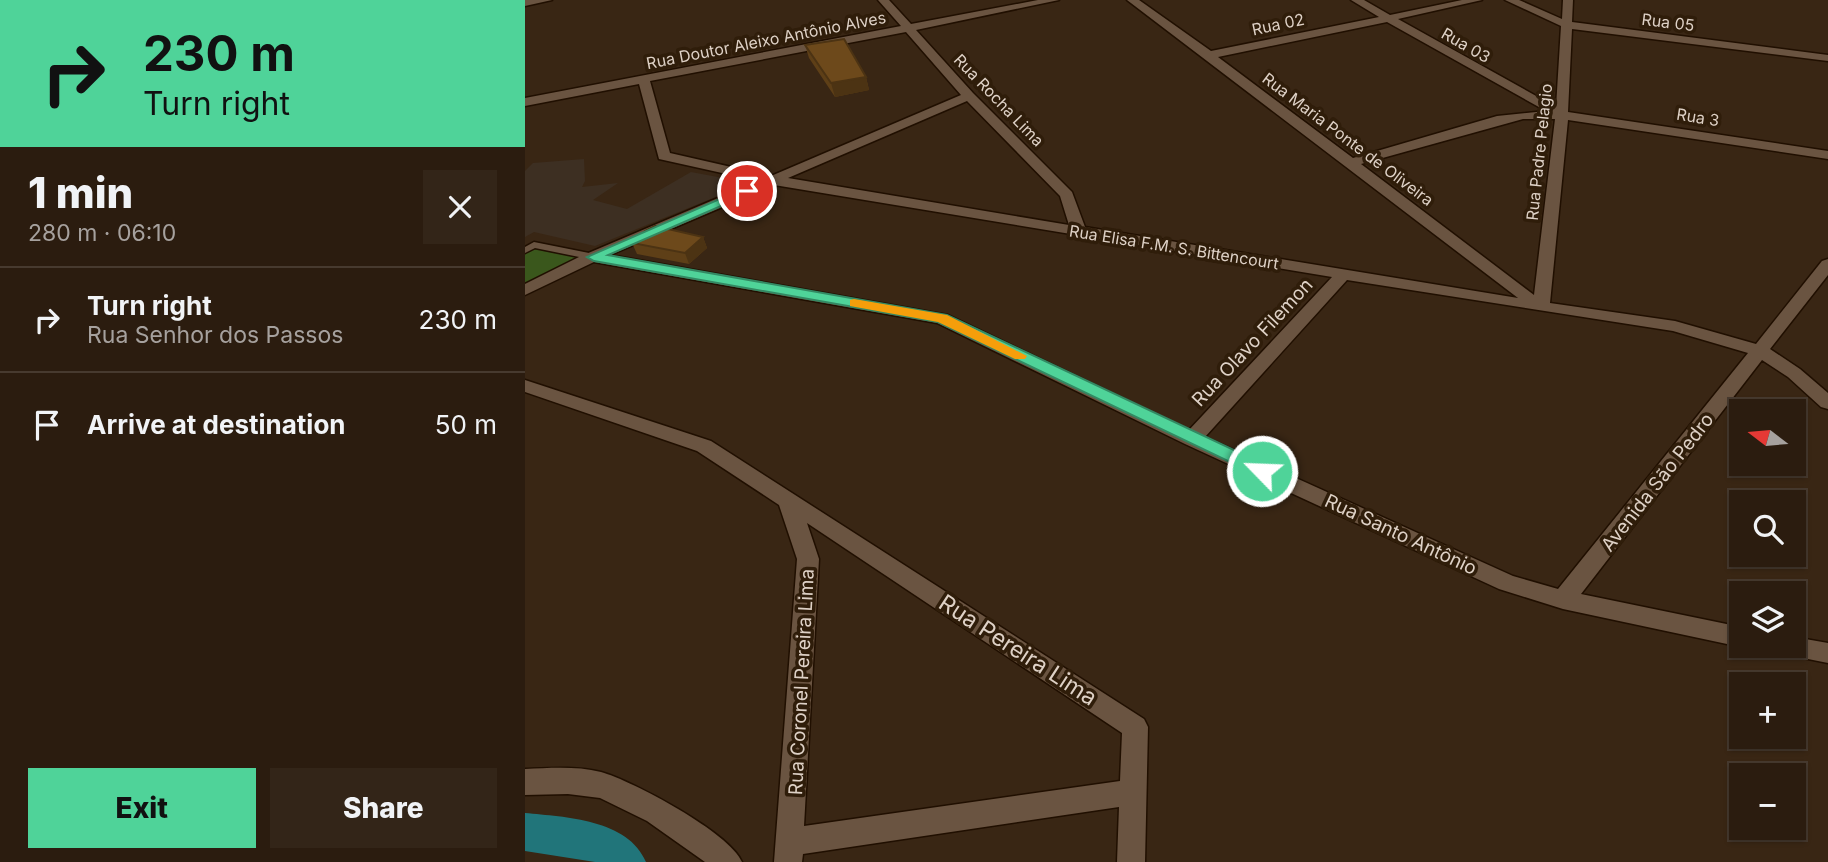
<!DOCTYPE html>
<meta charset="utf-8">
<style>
body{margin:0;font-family:Inter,sans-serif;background:#332518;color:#f1f3f6;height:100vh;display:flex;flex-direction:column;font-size:26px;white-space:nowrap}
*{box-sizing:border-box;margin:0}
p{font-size:23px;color:#a6a19e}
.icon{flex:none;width:38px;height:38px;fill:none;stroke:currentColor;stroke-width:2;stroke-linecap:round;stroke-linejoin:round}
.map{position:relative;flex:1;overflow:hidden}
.details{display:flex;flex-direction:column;background:#2b1c0f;width:525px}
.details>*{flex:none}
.guide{background:#4fd399;color:#111;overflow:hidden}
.needle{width:46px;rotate:286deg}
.fabs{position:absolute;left:1204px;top:399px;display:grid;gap:14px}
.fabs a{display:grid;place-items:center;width:77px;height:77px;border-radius:0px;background:#2b1c0f;box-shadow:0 2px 5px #0004,0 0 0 2px #473a2f;font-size:35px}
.pin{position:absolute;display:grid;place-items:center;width:60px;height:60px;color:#fff;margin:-30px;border:4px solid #fff;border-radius:50%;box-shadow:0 2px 7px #0007}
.me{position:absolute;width:77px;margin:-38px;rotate:294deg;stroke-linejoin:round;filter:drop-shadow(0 0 5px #0008)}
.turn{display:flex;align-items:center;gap:24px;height:147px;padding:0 28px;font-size:32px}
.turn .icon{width:91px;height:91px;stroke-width:2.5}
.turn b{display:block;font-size:49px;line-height:60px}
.round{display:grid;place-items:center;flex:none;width:74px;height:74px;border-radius:0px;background:#332518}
.head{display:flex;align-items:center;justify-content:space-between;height:119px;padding:0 28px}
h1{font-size:42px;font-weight:800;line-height:52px}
.button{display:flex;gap:14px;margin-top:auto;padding:14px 28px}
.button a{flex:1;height:80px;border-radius:0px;background:#4fd399;color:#111;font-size:28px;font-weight:800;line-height:80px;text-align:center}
.button a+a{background:#332518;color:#f1f3f6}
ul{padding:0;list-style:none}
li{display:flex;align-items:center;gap:21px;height:105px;padding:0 28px;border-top:2px solid #473a2f}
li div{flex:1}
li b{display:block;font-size:26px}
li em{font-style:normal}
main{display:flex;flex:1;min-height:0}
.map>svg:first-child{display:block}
.industrial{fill:#3d2f22}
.green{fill:#3a571c}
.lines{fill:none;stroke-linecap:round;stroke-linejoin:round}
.canal{fill:#21757a;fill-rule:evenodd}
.service-casing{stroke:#200f00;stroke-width:3}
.minor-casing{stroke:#200f00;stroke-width:3}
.service{fill:#6a5441;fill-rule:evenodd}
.minor{fill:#6a5441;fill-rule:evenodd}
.wall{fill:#5e3f17}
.shaded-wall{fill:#4c3313}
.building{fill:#6d491b;stroke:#4c3313;stroke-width:2}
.route{fill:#4fd399;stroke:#338963;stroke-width:2}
.slow{fill:#f59e0b}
.labels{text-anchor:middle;stroke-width:7;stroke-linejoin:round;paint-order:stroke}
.far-street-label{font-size:16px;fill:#ded1c6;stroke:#2f1d0a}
.street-label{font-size:19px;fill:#ded1c6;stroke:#2f1d0a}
.near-street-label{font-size:23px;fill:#ded1c6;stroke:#2f1d0a}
</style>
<main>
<section class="details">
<div class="guide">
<div class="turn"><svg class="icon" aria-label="right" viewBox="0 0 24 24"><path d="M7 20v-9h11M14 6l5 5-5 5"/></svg><div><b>230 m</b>Turn right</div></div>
</div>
<div class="head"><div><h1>1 min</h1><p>280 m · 06:10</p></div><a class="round"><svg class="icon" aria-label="close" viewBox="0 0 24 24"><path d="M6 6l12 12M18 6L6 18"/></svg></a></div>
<ul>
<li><svg class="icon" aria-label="right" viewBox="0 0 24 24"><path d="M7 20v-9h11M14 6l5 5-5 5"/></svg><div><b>Turn right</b><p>Rua Senhor dos Passos</p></div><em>230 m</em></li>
<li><svg class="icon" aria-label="arrive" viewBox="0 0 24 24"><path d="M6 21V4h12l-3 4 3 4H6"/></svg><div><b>Arrive at destination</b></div><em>50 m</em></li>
</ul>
<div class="button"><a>Exit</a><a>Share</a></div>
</section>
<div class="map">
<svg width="1303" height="862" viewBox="0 0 1303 862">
<rect width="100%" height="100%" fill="#392614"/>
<path class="industrial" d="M59,159L60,181L57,187L93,183L68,200L102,209L166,172L225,183L70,246L9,232L0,237V171L8,163Z"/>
<path class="green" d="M9,247L63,257L0,288V252Z"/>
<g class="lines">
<path class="canal" d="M0,813C40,817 103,819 121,862H70L0,851Z"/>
<g class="service-casing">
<path id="service" d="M9,242L69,254L73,257L69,260L10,248L0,253V247Z"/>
</g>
<g class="minor-casing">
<g id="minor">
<path d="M0,0H27L0,6Z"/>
<path d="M353,0H364L386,24L513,0H534L391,30L448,93L547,192L560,227L993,298L602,0H614L686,51L854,17L826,0H839L865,15L937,0H957L873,19L1031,107L1036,26L980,0H994L1037,19L1038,0H1048L1047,22L1303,55V61L1047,29L1043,112L1303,151V159L1043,120L1025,303L1150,321L1231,344L1297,261L1303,259V275L1245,349L1275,369L1303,393V409L1296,407L1263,377L1237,360L1056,594L1216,627V646H1220L1216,647L1038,609L974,589L660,444L412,323L69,262L0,295V284L54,257L233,181L134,159L114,84L0,106V98L376,26ZM862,22L1021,111L972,116L828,158L693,57ZM381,32L436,95L246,176L145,153L125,81ZM442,101L535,196L544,225L263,178ZM998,119H1030L1009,295L836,164ZM249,185L807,277L664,430L423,315L85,255ZM822,280L1148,331L1223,353L1033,589L988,576L680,437Z"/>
<path d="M0,380L186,441L619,719L623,727L620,862H592L594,807L278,854L277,862H249L272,559L254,505L172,451L0,392ZM282,523L597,733L595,781L279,826L294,559Z"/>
<path d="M1269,637L1303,643V663L1253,653L1249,646H1269Z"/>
<path d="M0,769C25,768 52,766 76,772C108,781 205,833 217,862H180L122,821L75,798L43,794L0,795Z"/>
</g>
</g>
<use href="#service" class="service"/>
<use href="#minor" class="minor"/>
</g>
<g class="wall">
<path d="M280,45L341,77L344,90L310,97L284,58Z"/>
<path d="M178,237L182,248L164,264L112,254L107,243Z"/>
</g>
<g class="shaded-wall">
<path d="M341,77L344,90L310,97L306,83Z"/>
<path d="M178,237L182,248L164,264L160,253Z"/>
</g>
<g class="building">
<path d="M319,39L341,77L306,83L280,45Z"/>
<path d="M130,226L178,237L160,253L107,243L120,231Z"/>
</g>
<path class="route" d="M222,187L226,188V193L83,255L422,315L743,466L746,471L743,475H732L413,322L69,261L62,257Z"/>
<path class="slow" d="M329,299L422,315L502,356L500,359H490L413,322L325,306V300Z"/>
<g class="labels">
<g class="far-street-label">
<text transform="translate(1143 22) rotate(7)" y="6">Rua 05</text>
<text transform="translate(753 24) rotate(-12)" y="6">Rua 02</text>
<text transform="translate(241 40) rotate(-11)" y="6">Rua Doutor Aleixo Antônio Alves</text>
<text transform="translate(941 45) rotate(30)" y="6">Rua 03</text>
<text transform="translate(474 100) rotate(46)" y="6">Rua Rocha Lima</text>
<text transform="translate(1173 117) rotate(9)" y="6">Rua 3</text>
<text transform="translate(823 139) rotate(37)" y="6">Rua Maria Ponte de Oliveira</text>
<text transform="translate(1014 152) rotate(-84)" y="6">Rua Padre Pelagio</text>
<text transform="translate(649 247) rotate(9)" y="6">Rua Elisa F.M. S. Bittencourt</text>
</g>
<g class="street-label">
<text transform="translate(727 342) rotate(-47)" y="7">Rua Olavo Filemon</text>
<text transform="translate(1132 482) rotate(-52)" y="7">Avenida São Pedro</text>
<text transform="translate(876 534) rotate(25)" y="7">Rua Santo Antônio</text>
<text transform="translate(276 682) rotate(-87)" y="7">Rua Coronel Pereira Lima</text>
</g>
<g class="near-street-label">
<text transform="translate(493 650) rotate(33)" y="8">Rua Pereira Lima</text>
</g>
</g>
</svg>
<div class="fabs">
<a><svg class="needle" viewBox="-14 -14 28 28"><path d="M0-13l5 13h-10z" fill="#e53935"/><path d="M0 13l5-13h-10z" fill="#a6a19e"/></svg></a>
<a><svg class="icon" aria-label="search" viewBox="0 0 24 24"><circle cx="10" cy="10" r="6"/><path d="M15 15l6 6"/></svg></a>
<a><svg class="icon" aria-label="layers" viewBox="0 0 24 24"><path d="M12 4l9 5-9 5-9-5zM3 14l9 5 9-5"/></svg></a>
<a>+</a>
<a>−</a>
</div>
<div class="pin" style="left:222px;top:191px;background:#d93025"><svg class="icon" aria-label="arrive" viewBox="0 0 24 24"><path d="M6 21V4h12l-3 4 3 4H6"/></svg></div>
<svg class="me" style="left:737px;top:471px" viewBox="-20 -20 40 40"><circle r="17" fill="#4fd399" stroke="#fff" stroke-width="3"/><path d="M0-11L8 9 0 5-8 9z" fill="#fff"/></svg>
</div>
</main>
